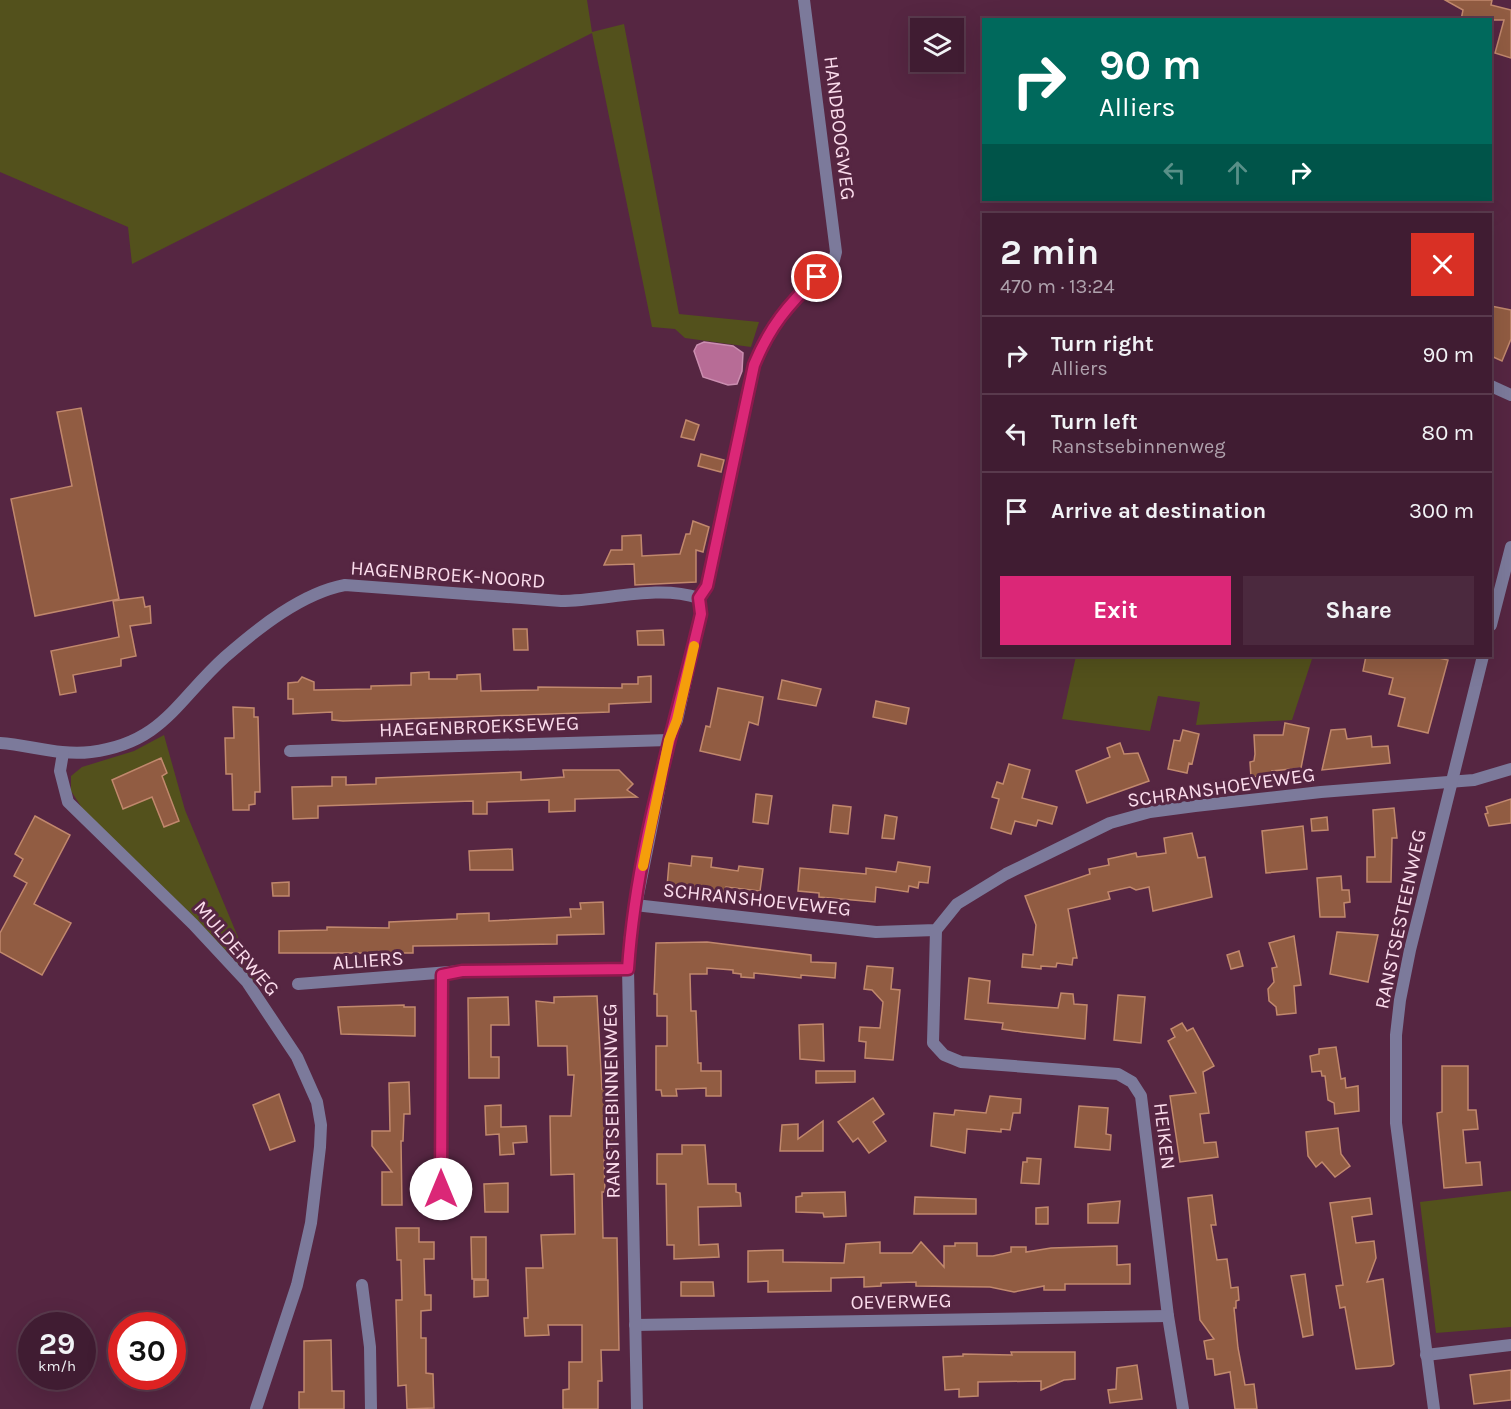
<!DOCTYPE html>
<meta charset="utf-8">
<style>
body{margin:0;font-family:Karla,sans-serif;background:#4b293e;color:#f1f3f6;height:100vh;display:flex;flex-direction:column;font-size:22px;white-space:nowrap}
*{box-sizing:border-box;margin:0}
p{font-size:20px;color:#aea1ac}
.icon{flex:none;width:33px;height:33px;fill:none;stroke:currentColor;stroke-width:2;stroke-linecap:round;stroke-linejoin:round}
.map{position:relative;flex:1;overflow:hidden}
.drawer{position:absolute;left:982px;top:213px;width:510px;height:444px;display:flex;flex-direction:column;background:#401c32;border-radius:0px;box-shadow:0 6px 24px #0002,0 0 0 2px #593a4d}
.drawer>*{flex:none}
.hud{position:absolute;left:982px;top:18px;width:510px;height:183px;border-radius:0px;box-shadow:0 6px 24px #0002,0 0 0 2px #593a4d;background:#00695c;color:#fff;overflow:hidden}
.fabs{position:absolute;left:910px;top:18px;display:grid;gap:12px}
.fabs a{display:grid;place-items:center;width:54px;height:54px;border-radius:0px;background:#401c32;box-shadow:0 6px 24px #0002,0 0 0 2px #593a4d;font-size:30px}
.speed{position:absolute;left:18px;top:1312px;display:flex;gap:12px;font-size:30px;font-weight:700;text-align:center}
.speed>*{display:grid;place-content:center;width:78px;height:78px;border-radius:50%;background:#401c32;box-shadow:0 6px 24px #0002,0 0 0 2px #593a4d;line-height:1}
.speed small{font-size:15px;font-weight:400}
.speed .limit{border:9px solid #d22;background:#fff;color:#111}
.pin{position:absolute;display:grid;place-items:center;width:51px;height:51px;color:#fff;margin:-26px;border:3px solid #fff;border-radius:50%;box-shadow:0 2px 6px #0007}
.me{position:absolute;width:66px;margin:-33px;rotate:0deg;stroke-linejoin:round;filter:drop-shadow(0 0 4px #0008)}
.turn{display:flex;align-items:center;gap:21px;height:126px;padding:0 18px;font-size:27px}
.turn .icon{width:78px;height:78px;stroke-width:2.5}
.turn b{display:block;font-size:42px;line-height:51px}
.lanes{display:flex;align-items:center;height:57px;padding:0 18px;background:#0003;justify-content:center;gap:30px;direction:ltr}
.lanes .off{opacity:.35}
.round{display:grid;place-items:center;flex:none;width:63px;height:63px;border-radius:0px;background:#4b293e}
.head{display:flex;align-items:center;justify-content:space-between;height:102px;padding:0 18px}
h1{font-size:36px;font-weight:700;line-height:45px}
.action{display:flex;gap:12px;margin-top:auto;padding:12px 18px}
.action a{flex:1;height:69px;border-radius:0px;background:#db2777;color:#fff;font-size:24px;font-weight:700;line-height:69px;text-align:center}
.action a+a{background:#4b293e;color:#f1f3f6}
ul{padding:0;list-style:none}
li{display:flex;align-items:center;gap:18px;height:78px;padding:0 18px;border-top:2px solid #593a4d}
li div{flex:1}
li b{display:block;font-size:22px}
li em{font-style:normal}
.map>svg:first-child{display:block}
.green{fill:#53511c}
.water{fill:#b76c96;stroke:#cb8eb0;stroke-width:1.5}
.building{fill:#915c42;stroke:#c1886d;stroke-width:1.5}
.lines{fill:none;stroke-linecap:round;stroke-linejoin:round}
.minor{stroke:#7c7a9b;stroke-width:12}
.tertiary{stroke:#7c7a9b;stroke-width:12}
.route-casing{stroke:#8e194d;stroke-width:15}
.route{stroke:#db2777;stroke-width:10}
.slow{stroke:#f59e0b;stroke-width:10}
.labels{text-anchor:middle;stroke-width:6;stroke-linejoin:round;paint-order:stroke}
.street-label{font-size:20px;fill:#fbdcec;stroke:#562642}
</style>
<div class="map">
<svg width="1511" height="1409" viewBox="0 0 1511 1409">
<rect width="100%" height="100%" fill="#562642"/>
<g class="green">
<path d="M0,0H587L592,32L624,24L679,314L759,322L751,347L685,338L675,329L652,327L592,33L132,264L128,227L0,172Z"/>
<path d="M1076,656H1313L1292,720L1196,725L1200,702L1158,696L1150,731L1062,719Z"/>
<path d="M164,735L185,810L258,985L255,988L86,814L71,791V776L82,767L134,751Z"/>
<path d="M1511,1191V1327L1436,1333L1420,1202Z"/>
</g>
<path class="water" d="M704,342L733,346L743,353L742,371L737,384L728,385L703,377L694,351L697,345Z"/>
<g class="building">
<path d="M1445,0H1492L1491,5L1511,10V58L1495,53L1504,20H1461L1463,10Z"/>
<path d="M1491,306L1511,310V339L1502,361L1491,356Z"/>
<path d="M81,408L119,599L35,616L11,499L72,486L57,412Z"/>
<path d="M686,420L699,425L694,440L681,437Z"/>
<path d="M701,454L724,460L721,472L698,466Z"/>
<path d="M693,521L709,527L703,552L696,550V582L635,585L634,564L604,565L611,550H622V536L641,535L642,556L680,554L686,534H690Z"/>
<path d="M143,597L145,607L150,606L151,623L130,626L136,656L121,659V666L73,675L76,692L60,695L51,651L119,637L113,601Z"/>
<path d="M513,629H527L528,650H514Z"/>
<path d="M663,630L664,645H638L637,631Z"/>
<path d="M1366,656H1430L1448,660L1428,733L1398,726L1405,698L1389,694L1393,678L1363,671Z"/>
<path d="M429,672V679H457V675L480,674L481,691L538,690V687L622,688V684H638V677L651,676V702L609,704V712L343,721L332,720V712L293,714V699H288V683L298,682L302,677L314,682V690L371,689V686L411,685V673Z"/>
<path d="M782,680L821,689L816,706L778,699Z"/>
<path d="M718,688L763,697L758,725L749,722L740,760L700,751L706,726L710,727Z"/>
<path d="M876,701L909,708L906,724L873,717Z"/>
<path d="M233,707L254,708V717H258L260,792H255V804L249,805V810H233L232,774H226L225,738H234Z"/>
<path d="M1285,723L1309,728L1301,768L1272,771L1273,775L1251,777L1250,762L1254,761L1255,754L1254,735H1283Z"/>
<path d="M1345,729L1347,739L1371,736L1372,747L1388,746L1390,763L1322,770L1331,730Z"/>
<path d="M1183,730L1199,734L1192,764L1189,763L1187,773L1168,769L1174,740L1180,741Z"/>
<path d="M1120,743L1124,754L1138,753L1149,781L1087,803L1076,771L1110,757L1107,748Z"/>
<path d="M161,758L167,773L162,776L179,821L164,827L152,797L123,809L112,780Z"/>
<path d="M1009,764L1030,770L1022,798L1057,807L1052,824L1038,820L1036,826L1015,821L1011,834L991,828L999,799L992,797L997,782L1003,784Z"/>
<path d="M563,770H619L633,784L627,790L637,797L575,799V811L549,812V800L487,802V814H473V801L318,806V818L293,819L292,787L332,786V777H346V785L376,784V778L521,772V780L564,777Z"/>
<path d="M756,794L772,796L768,824L753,822Z"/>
<path d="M1511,799V823L1489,826L1485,814L1488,813L1486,807Z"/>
<path d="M833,805L851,807L848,834L830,832Z"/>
<path d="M1394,808L1397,838H1392L1391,882H1367V857H1375L1373,810Z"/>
<path d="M885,815L897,817L894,839L882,838Z"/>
<path d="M35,816L70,835L34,904L71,923L42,975L0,952V933L27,883L14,876L23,859L15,854Z"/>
<path d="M1327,817L1328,830L1312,831L1311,819Z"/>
<path d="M1303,826L1307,869L1266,873L1262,831Z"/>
<path d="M1192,833L1198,858L1205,857L1212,897L1153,911L1149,887L1136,890L1130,887L1108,892L1110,899L1068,909L1077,958H1073L1072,965L1057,963L1056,967L1041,966V969L1022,967L1023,954L1033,955L1036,925L1025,896L1090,874L1089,869L1109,865L1108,859L1136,853L1137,857L1166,853L1164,838Z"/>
<path d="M512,849L513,870H470L469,851Z"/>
<path d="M692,856L712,858L711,867L738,871L739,866L763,869L760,891L726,887L725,892L667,887L669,863L691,866Z"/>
<path d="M898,862L930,867L928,883L919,882L918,888L909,886L908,892L876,887L875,902L819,897V893L798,891L800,868L866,874V868L896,872Z"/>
<path d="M1341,876L1342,890H1349L1350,902L1344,903L1345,917H1320L1317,878Z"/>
<path d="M289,882V896H273L272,883Z"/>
<path d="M603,902L604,934L557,935V944L413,946V953H279V931L327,930V927L389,928V922L457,919V914L489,913V921L571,917L570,909H581L580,903Z"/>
<path d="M1337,932L1378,935L1368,982L1330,974Z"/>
<path d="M1294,936L1301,985L1294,986L1296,1013L1277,1015L1276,1007L1269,1001L1268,989L1274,982L1272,968L1277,967L1269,943Z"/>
<path d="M707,942L811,955V962L836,963L835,978L801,975V978L754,973V978L741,977V974L733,973V970L707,968V974H690L691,1011H696L698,1063H701V1071H721V1096H706V1088L680,1089H676L677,1096H662L661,1090H656V1046H667V1016H657V994H654L656,943Z"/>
<path d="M1239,951L1243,966L1231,969L1227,955Z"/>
<path d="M867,966L893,968L891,989L900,990L893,1060L865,1058L866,1042L859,1041L860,1027L880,1028L883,1002L872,990L864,989Z"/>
<path d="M969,978L990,981L988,1003L1058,1008L1061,993L1073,994L1074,1004L1087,1005L1085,1039L1022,1032L1002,1029L1003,1023L965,1019Z"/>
<path d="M1118,995L1145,997L1141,1043L1114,1040Z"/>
<path d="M597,996L602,1089H616V1160H604L605,1192H602L603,1238H617L619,1350H601L602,1381H598V1409H563V1390L569,1389V1362H582V1325H548L549,1335L525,1336L524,1318H528L526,1268H543L541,1235L575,1234L574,1174L551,1175L550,1116H571L574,1075H568L567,1046H538L536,1001L554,1003V997Z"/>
<path d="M508,997L509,1025H491V1057H499V1078H469L468,998Z"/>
<path d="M404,1005V1007H415V1036L341,1034L338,1007Z"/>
<path d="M1182,1023L1187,1031L1193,1028L1214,1066L1203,1072L1209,1113L1200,1114L1204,1143L1216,1142L1218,1157L1180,1162L1170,1096L1196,1093L1168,1041L1175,1037L1171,1029Z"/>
<path d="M823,1024L824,1061L800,1059L799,1025Z"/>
<path d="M1336,1047L1341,1079L1345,1078L1346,1088L1358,1086L1359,1111L1335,1114L1334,1103L1328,1100L1325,1076H1322L1321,1071L1312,1072L1310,1056L1319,1054V1049Z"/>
<path d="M1442,1066H1468V1110H1476L1478,1129L1463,1130L1466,1163L1480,1162L1482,1185L1444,1188L1437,1113L1442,1112Z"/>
<path d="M816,1071H855V1082L816,1083Z"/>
<path d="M409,1082L410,1114H404L403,1141H401L402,1205H382V1172H392L372,1146V1131H390L389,1083Z"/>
<path d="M279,1094L295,1141L270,1150L253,1105Z"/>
<path d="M990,1096L1021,1099L1020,1113H1013L1010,1130L1001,1129V1132L967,1129L965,1153L931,1146L934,1113L954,1115L955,1110L986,1113Z"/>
<path d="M873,1098L884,1114L873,1122L886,1141L869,1153L858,1138L853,1142L838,1122Z"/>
<path d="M501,1105V1127L526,1126L527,1142L513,1143L514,1154L500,1155L499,1134L486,1135L485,1106Z"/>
<path d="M1079,1106L1108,1108L1106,1134L1111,1135L1110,1150L1075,1147Z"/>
<path d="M823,1121V1151H780L782,1125L798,1124V1139Z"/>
<path d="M1338,1128L1341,1154L1350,1166L1335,1177L1322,1162L1316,1167L1308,1156L1306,1132Z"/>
<path d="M682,1145H705L708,1184H736V1192L740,1193L741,1206L698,1207L699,1245L718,1244L719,1257L674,1259V1245H667L666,1184H657V1154H682Z"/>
<path d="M1027,1158L1041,1159L1039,1184L1021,1183L1023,1162H1027Z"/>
<path d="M508,1183V1212H485L484,1184Z"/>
<path d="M845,1192L846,1216L824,1217L823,1213L796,1212V1197L802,1196V1193Z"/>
<path d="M1212,1195L1216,1225H1211L1217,1260L1227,1259L1231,1288L1238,1287L1239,1300L1236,1301V1308H1234L1238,1348L1245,1385L1254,1384L1257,1409H1235L1230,1372L1215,1375L1213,1359H1207L1204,1341L1214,1339L1200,1320L1188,1198Z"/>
<path d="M915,1197L976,1199V1214H914Z"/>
<path d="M1370,1198L1372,1214L1352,1217L1356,1243L1374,1241L1376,1258L1367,1282L1383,1279L1394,1364L1391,1366L1356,1369L1345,1307L1340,1308L1336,1286L1343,1285L1330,1203Z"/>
<path d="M1120,1201L1118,1223H1088V1204Z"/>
<path d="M1048,1207V1224H1036V1208Z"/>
<path d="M396,1228H419V1242H434V1259H424L425,1295H431V1310L421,1311V1338H426V1373L433,1374L434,1408L407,1409L406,1385L398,1386L396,1300H402L401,1260H397Z"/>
<path d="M471,1237H486V1279H472Z"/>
<path d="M880,1242V1253H912L921,1242L944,1267V1246H955V1243H977V1256H993L1011,1252V1247H1026V1252L1051,1248L1117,1246V1265L1130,1264V1284H1065V1290H1044V1286L1014,1292L990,1287L916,1286V1282L881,1283V1286L864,1287V1277L831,1278V1291L768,1292V1281L748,1282V1251L783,1250V1262L844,1263L846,1244Z"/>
<path d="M1305,1274L1313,1335L1303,1337L1291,1276Z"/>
<path d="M474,1280H488V1296L474,1297Z"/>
<path d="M681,1282H713L714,1296H681Z"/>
<path d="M331,1340L332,1391H344V1409H299V1392H304V1341Z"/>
<path d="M1011,1352H1075V1379L1064,1380L1041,1390V1381L978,1382V1396L959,1397V1389L945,1390L943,1357L963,1356V1354L1012,1355Z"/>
<path d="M1137,1365L1142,1399L1110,1403L1108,1390L1116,1389L1117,1368Z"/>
<path d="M1511,1370V1400L1474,1404L1470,1375Z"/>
</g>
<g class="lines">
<g class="minor">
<path d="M1491,386L1511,395"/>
<path d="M0,743C30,745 60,756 91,752C163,743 177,700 225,657C258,628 302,593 345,585L561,601C606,601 656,584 699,598"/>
<path d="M290,751L669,740"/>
<path d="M63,753L60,771L68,802L193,924L247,982L297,1057L317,1102L321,1125L320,1147L311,1223L297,1285L256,1409"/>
<path d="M635,905L876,932L936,930L957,904L1006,874L1110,823L1150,812L1195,806L1321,792L1474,780L1511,769"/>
<path d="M936,930L933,1043L944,1055L961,1062L1118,1074L1132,1082L1141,1096L1168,1316L1183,1409"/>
<path d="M298,984L462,971L628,969"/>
<path d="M441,1213L442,975"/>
<path d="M362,1285L370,1347L371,1409"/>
<path d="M635,1325L1168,1316"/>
<path d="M1426,1355L1511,1345"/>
<path d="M637,1409L628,969L630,935L669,740L677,720L701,614L699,598L707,586L754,365C773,319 799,294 834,260L836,252L804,0"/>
</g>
<g class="tertiary">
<path d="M1491,625L1511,547"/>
<path d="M1434,1409L1396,1123V1035L1400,1000L1410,950L1483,656"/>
</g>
</g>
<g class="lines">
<g class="route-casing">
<path id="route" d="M441,1189L442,975L462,971L628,969C636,848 674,731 701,614L699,598L707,586L754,365C770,326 788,305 817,277"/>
</g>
<use href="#route" class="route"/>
<path class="slow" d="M643,866L669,740L677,720L694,646"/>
</g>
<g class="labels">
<g class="street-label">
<text transform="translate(840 128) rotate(83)" y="7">HANDBOOGWEG</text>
<text transform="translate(448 574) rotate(4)" y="7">HAGENBROEK-NOORD</text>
<text transform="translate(479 726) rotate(-2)" y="7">HAEGENBROEKSEWEG</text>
<text transform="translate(1221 787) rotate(-8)" y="7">SCHRANSHOEVEWEG</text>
<text transform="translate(757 899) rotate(6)" y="7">SCHRANSHOEVEWEG</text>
<text transform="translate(1400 919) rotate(-78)" y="7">RANSTSESTEENWEG</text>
<text transform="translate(237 948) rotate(49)" y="7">MULDERWEG</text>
<text transform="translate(368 960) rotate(-4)" y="7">ALLIERS</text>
<text transform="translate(611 1101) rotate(-91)" y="7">RANSTSEBINNENWEG</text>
<text transform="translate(1165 1136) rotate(83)" y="7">HEIKEN</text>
<text transform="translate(901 1301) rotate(-1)" y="7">OEVERWEG</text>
</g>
</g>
</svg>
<div class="fabs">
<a><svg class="icon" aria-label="layers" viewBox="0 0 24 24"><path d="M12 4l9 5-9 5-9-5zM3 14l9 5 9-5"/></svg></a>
</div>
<div class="speed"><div>29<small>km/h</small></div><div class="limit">30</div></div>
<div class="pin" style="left:817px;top:277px;background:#d93025"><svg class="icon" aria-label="arrive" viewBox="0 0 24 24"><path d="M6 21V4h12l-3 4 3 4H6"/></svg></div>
<svg class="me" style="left:441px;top:1189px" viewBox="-20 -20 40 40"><circle r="19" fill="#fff"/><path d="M0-13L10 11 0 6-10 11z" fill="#db2777"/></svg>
<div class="hud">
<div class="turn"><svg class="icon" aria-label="right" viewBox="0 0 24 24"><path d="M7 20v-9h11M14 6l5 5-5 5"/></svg><div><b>90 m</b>Alliers</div></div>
<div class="lanes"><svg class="icon off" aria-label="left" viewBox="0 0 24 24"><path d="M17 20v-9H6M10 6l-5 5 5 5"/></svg><svg class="icon off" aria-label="ahead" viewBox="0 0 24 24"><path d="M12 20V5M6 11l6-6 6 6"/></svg><svg class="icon" aria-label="right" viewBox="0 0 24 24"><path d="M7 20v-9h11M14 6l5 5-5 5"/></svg></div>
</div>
<section class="drawer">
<div class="head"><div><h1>2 min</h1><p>470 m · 13:24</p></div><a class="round" style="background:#d93025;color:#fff"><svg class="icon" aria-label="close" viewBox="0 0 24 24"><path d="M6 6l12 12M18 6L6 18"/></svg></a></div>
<ul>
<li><svg class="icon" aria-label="right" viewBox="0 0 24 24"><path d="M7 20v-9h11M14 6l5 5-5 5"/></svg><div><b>Turn right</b><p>Alliers</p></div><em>90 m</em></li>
<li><svg class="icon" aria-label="left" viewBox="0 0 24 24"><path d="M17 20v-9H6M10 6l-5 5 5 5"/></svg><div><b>Turn left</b><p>Ranstsebinnenweg</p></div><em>80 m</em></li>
<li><svg class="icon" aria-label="arrive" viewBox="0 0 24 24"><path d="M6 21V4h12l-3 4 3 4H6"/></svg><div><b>Arrive at destination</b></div><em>300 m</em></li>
</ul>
<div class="action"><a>Exit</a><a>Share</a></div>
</section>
</div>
